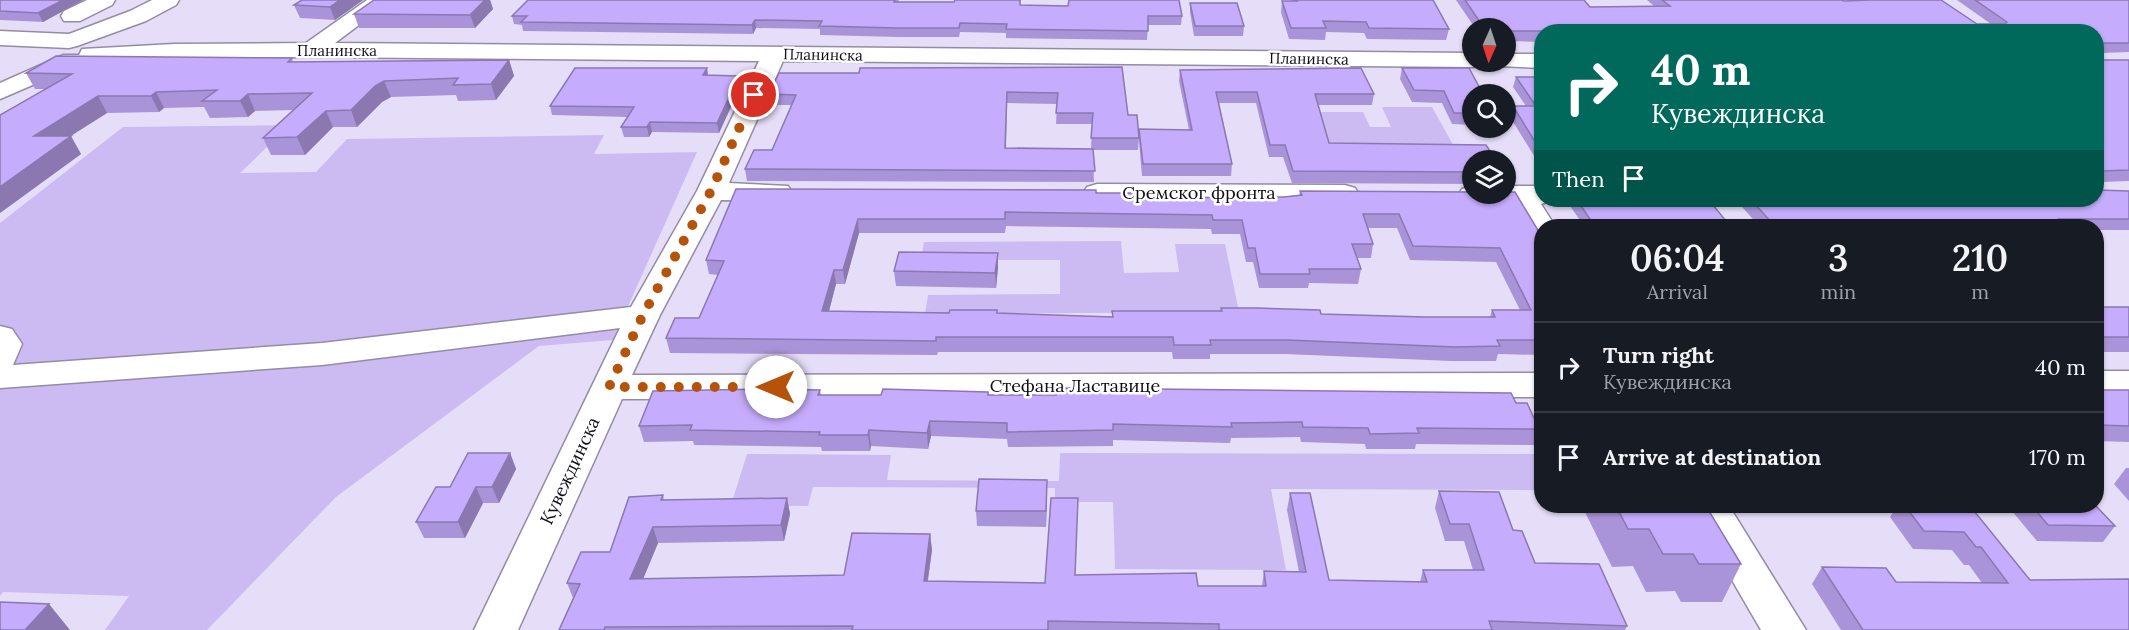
<!DOCTYPE html>
<meta charset="utf-8">
<style>
body{margin:0;font-family:Lora,serif;background:#20242c;color:#f1f3f6;height:100vh;display:flex;flex-direction:column;font-size:22px;white-space:nowrap}
*{box-sizing:border-box;margin:0}
p{font-size:20px;color:#9ea1a6}
.icon{flex:none;width:33px;height:33px;fill:none;stroke:currentColor;stroke-width:2;stroke-linecap:round;stroke-linejoin:round}
.map{position:relative;flex:1;overflow:hidden}
.side{position:absolute;left:1534px;top:219px;width:570px;height:294px;display:flex;flex-direction:column;background:#171b24;border-radius:24px;box-shadow:0 2px 4px #0004}
.side>*{flex:none}
.guide{position:absolute;left:1534px;top:24px;width:570px;height:183px;border-radius:24px;box-shadow:0 2px 4px #0004;background:#00695c;color:#fff;overflow:hidden}
.needle{width:39px;rotate:183deg}
.tools{position:absolute;left:1462px;top:18px;display:grid;gap:12px}
.tools a{display:grid;place-items:center;width:54px;height:54px;border-radius:50%;background:#171b24;box-shadow:0 2px 4px #0004;font-size:30px}
.pin{position:absolute;display:grid;place-items:center;width:51px;height:51px;color:#fff;margin:-26px;border:3px solid #fff;border-radius:50%;box-shadow:0 2px 6px #0007}
.me{position:absolute;width:66px;margin:-33px;rotate:270deg;stroke-linejoin:round;filter:drop-shadow(0 0 4px #0008)}
.turn{display:flex;align-items:center;gap:21px;height:126px;padding:0 18px;font-size:27px}
.turn .icon{width:78px;height:78px;stroke-width:2.5}
.turn b{display:block;font-size:42px;line-height:51px}
.then{display:flex;align-items:center;height:57px;padding:0 18px;background:#0003;gap:12px;font-size:22px}
.eta{display:flex;justify-content:space-evenly;align-items:center;height:102px;text-align:center}
.eta b{font-size:36px;font-weight:600;line-height:42px}
ul{padding:0;list-style:none}
li{display:flex;align-items:center;gap:18px;height:90px;padding:0 18px;border-top:2px solid #363941}
li div{flex:1}
li b{display:block;font-size:22px}
li em{font-style:normal}
.map>svg:first-child{display:block}
.green{fill:#ccbbf2}
.lines{fill:none;stroke-linecap:round;stroke-linejoin:round}
.minor-casing{stroke:#938ca4;stroke-width:3}
.minor{fill:#fff;fill-rule:evenodd}
.wall{fill:#aa94d9;fill-rule:evenodd}
.shaded-wall{fill:#8b78b0}
.building{fill:#c6acfc;stroke:#8b78b0;stroke-width:1.5;fill-rule:evenodd}
.route{stroke:#b45309;stroke-width:10;stroke-dasharray:0 18}
.labels{text-anchor:middle;stroke-width:5;stroke-linejoin:round;paint-order:stroke}
.far-street-label{font-size:15px;fill:#100d16;stroke:#fff}
.street-label{font-size:18px;fill:#100d16;stroke:#fff}
</style>
<div class="map">
<svg width="2129" height="630" viewBox="0 0 2129 630">
<rect width="100%" height="100%" fill="#e6def8"/>
<g class="green">
<path d="M1382,107H1432L1456,150H1332L1317,112H1363L1370,127H1391Z"/>
<path d="M290,125L240,173L316,172L347,139L604,135L594,154L697,152L613,340L539,346L336,497L207,630H105L129,596L3,592L0,596V223L123,127Z"/>
<path d="M1121,241L1124,273L1179,272L1175,244H1225L1239,312L925,314L928,295L1060,294V260H921L924,242Z"/>
<path d="M1060,453L1538,454L1542,464V490L1271,489L1286,570L1115,569L1113,502H1055V488L813,487L808,506L731,505L747,454L891,455L887,480L1059,481Z"/>
</g>
<g class="lines">
<g class="minor-casing">
<g id="minor">
<path d="M87,0H115L112,5L80,21H64L61,16L64,11Z"/>
<path d="M152,0H179L176,5L146,21L77,46L69,48L0,45V31L69,34L130,11Z"/>
<path d="M367,0H392L335,43L1473,53V62H1484L1481,65L1473,67L783,61L729,183L788,186L792,192L788,198L778,201L721,200L660,315L632,375L1542,373V397L622,399L518,630H474L620,328L322,365L0,388V326L12,329L22,344L13,365L322,343L631,307L697,191L759,61L311,57L82,59L79,65L0,99V83L63,55H79L82,49L174,44L306,43Z"/>
<path d="M1506,54H1542V68L1498,66L1495,62H1506Z"/>
<path d="M1097,184L1345,185L1355,188L1359,194L1355,200L1345,203L1097,202L1087,199L1083,193L1087,187Z"/>
<path d="M1472,186L1473,194H1506V186H1542V200H1553L1541,204L1555,226H1542V238L1531,235L1513,204L1462,201L1458,195L1462,189Z"/>
<rect x="2097" y="371" width="32" height="24"/>
<path d="M1689,506H1729L1806,630H1761Z"/>
</g>
</g>
<use href="#minor" class="minor"/>
</g>
<g class="wall">
<path d="M0,0H83L43,22L0,20Z"/>
<path d="M302,0H363L335,20L300,18L294,5Z"/>
<path d="M374,0H490L493,9L475,28H359L354,14Z"/>
<path d="M528,0H899L898,2H954L955,0H1021L1020,5L1182,16L1181,25H1148L1147,40L1006,38V33L960,32L959,37H899L820,35V29L756,28L753,34L523,31L522,25L514,24L512,16Z"/>
<path d="M1291,0H1433L1449,29L1446,40L1367,39L1364,33L1326,32L1325,40L1289,39L1281,12L1282,1H1291Z"/>
<path d="M1456,0H1584L1590,7L1654,6L1647,0H1842L1844,1L1977,24H1991L1957,0H2129V52L2101,53V60H2129V181L2102,182V186L2099,190L2129,191V230H2097V226H1759L1736,200H2097V32H1542V42L1506,41V28H1475Z"/>
<path d="M1190,3L1244,26L1243,36H1194L1190,12Z"/>
<path d="M292,58L293,62L509,60L514,76L496,100L458,101L456,95L391,97L382,102L357,127H333L305,155H271L263,138L293,110L255,111L248,117L210,118L204,107L164,108L159,112L107,113L70,136L81,154L0,213L45,89H35L26,73Z"/>
<path d="M1122,67L1128,115L1139,138L1138,150H1093L1094,182L747,181L745,169L772,150L792,105H771L769,94L859,73ZM1007,103L1057,104L1056,124H1092L1091,149L1006,148Z"/>
<path d="M707,68L708,75L741,85L719,133L652,132L649,137H624L621,127L628,117L552,115L550,106Z"/>
<path d="M1402,68L1473,94V125L1452,124L1442,103L1412,102L1400,79Z"/>
<path d="M1180,70L1374,94L1372,105H1318L1329,143L1473,160V184L1292,183L1283,157H1269L1256,103H1219L1232,164L1231,176H1142L1139,141V129L1189,130L1179,81Z"/>
<path d="M1516,77H1542V167H1541L1510,117L1513,106H1526L1513,87Z"/>
<path d="M736,189L1096,193L1142,198L1284,197L1299,196L1300,191L1542,237V355L1498,354L1496,361H1451L1285,354H1210V359H1173L1172,352H938L937,355L670,353L666,338L699,318L718,275L709,274L706,260ZM1006,226L1211,229L1212,234H1240L1246,262H1253L1259,288H1308L1309,283L1358,284L1361,269L1357,258H1371L1373,244L1368,228H1397L1410,260L1496,262L1520,310H1492L1490,317H1425L1321,314L1221,308V311H1112V317L997,313L829,311L836,284H845L859,233H1005Z"/>
<path d="M1572,200H1709L1730,226H1584L1570,206Z"/>
<path d="M998,253V268L996,288L896,286L894,271Z"/>
<rect x="2097" y="307" width="32" height="45"/>
<path d="M820,390L821,395H881L988,392L989,395L1516,403L1539,429L1534,445L1416,444L1415,449H1366L1365,444L1301,442L1300,437L1231,438L1230,443L1113,440V446L1008,447L1007,439L931,436L928,449L871,446L870,451H822L821,447L694,445L693,441L644,442L639,426Z"/>
<path d="M2097,390H2129V442L2097,441Z"/>
<path d="M510,453L516,469L499,503H483L465,538H424L416,522L450,487Z"/>
<path d="M2126,468H2129V501L2114,484Z"/>
<path d="M1047,480L1046,527L977,526L976,511Z"/>
<path d="M1439,491L1513,530L1535,563L1627,626L1625,630H559L573,598L567,583L610,552L663,495L664,500L787,498L790,514L784,541L658,543L643,579L844,575L930,534L932,550L928,581L1045,583L1078,498L1075,575L1198,586H1262L1264,571L1299,572L1287,510L1290,493L1329,580L1420,582L1423,570H1473L1464,541H1445L1435,508Z"/>
<path d="M1582,506H1706L1741,564L1722,602H1681L1675,591L1646,592L1633,566L1612,567Z"/>
<path d="M1897,506H1970L2030,580L2129,630H1841L1812,584L1822,567L1896,582L1982,583L1969,565H1964L1952,550L1913,549L1890,517Z"/>
<path d="M2016,506H2096L2115,526L2103,542L2037,541L2012,511Z"/>
</g>
<g class="shaded-wall">
<path d="M63,0H83L43,22L38,13Z"/>
<path d="M340,0H363L335,20L330,7Z"/>
<path d="M485,0H490L493,9L475,28L470,15Z"/>
<path d="M755,20L756,28L753,34L752,25Z"/>
<path d="M509,60L514,76L496,100L491,84Z"/>
<path d="M707,68L708,78L703,75Z"/>
<path d="M739,76L741,85L719,133L717,123Z"/>
<path d="M384,81L391,97L382,102L357,127L351,110L375,86Z"/>
<path d="M156,92L164,108L159,112L151,96Z"/>
<path d="M248,94L255,111L248,117L240,101Z"/>
<path d="M98,96L107,113L44,153L34,136Z"/>
<path d="M326,111L333,127L305,155L297,137Z"/>
<path d="M650,122L652,132L649,137L647,127Z"/>
<path d="M71,136L81,154L0,213V187Z"/>
<path d="M858,219L859,233L845,284L843,270Z"/>
<path d="M998,253V268L996,288L995,273Z"/>
<path d="M834,270L836,284L825,326L822,311Z"/>
<path d="M930,421L931,436L928,449L927,433Z"/>
<path d="M869,430L871,446L870,451L868,435Z"/>
<path d="M510,453L516,469L499,503L492,487Z"/>
<path d="M1047,480V496L1046,527V511Z"/>
<path d="M476,487L483,503L465,538L458,522Z"/>
<path d="M787,498L790,514L784,541L781,525Z"/>
<path d="M653,527L658,543L636,596L630,579Z"/>
<path d="M930,534L932,550L925,598L924,581Z"/>
<path d="M49,604L70,630H25Z"/>
</g>
<g class="building">
<path d="M0,0H63L38,13L0,11Z"/>
<path d="M302,0H340L330,7L294,5Z"/>
<path d="M374,0H485L470,15L354,14Z"/>
<path d="M528,0H895L894,2H954L955,0H1020V5L1068,6L1069,0H1179L1182,16H1148V31L1006,29L1007,24L960,23L959,28H898L819,26L822,21L755,20L752,25L521,22L527,16H512Z"/>
<path d="M1296,0H1433L1449,29L1369,28L1366,22L1323,21L1326,28H1291L1282,1H1297Z"/>
<path d="M1465,0H1584L1590,7L1670,6L1662,0H1842L1844,1L1869,0H1941L1977,24H2005L2007,22L1975,0H2129V43H2101V60H2129V170L2102,171V186L2097,187V32H1853L1848,27H1771L1775,31H1506V28H1484Z"/>
<path d="M1190,3H1237L1244,26H1195Z"/>
<path d="M56,56L292,58L288,62L509,60L491,84L453,85L458,78L384,81L375,86L351,110L326,111L297,137L263,138L312,93L248,94L240,101H202L217,90L156,92L151,96H98L34,136H71L0,187V115L72,74L26,73Z"/>
<path d="M1122,67L1128,115H1137L1139,138H1091L1093,113H1056L1058,93L1007,92L1005,148L1093,149L1095,171L745,169L754,150H772L796,95L769,94L779,73H859L860,68Z"/>
<path d="M575,68H707L703,75L739,76L717,123L650,122L647,127H621L634,107L550,106Z"/>
<path d="M1361,68L1374,94H1315L1329,143L1486,145L1496,160H1473V172L1293,171L1285,145H1270L1257,92H1216L1232,164H1143L1139,129L1192,130L1180,70Z"/>
<path d="M1402,68H1469L1483,94H1473V113H1454L1444,91L1414,90Z"/>
<path d="M1516,77H1542V153L1513,106H1536Z"/>
<path d="M736,189L1096,190V193H1142V198L1284,197L1302,195L1300,191L1473,192V194H1506V192H1515L1542,237V274H1535L1542,288V340H1497L1500,346L1455,347L1287,340H1210L1211,345H1174L1173,337H936V341L666,338L675,318H699L724,261L706,260ZM1005,212L1212,215L1213,220H1242L1248,248H1255L1260,274H1310L1309,269H1361L1352,244H1373L1363,214H1399L1413,246L1500,248L1531,310H1492L1495,317H1425L1321,314L1320,310L1258,308H1221L1222,311H1112L1113,317L997,313V310H950L949,313L822,311L834,270H843L858,219H1005Z"/>
<path d="M2097,190L2129,191V219H2059L2064,223L1818,220L1824,226H1775L1751,200H2097Z"/>
<path d="M1577,200H1709L1730,226H1664L1661,222H1592Z"/>
<path d="M899,252L998,253L995,273L894,271Z"/>
<rect x="2097" y="307" width="32" height="30"/>
<path d="M1057,388L1511,393L1516,403H1527L1539,429L1417,428L1419,433L1370,434L1368,428L1303,427L1302,422L1231,423L1232,427L1113,424V430L1007,432V423L930,421L927,433L869,430L868,435H819L820,432L690,430L692,425L639,426L653,391L768,389L820,390L818,395H881L883,389L988,392V395H1056Z"/>
<path d="M2097,390H2129V426L2097,425Z"/>
<path d="M468,453H510L492,487H476L458,522H416L436,487H450Z"/>
<path d="M979,479L1047,480L1046,511H976Z"/>
<path d="M1439,491L1499,492L1513,530L1522,531L1535,563L1599,564L1627,626L1489,621L1492,630H1219V624L1048,621V630H852L853,626L605,627L604,630H559L580,584L567,583L581,552H610L629,497L663,495L661,500L787,498L781,525L653,527L630,579L844,575L852,533L930,534L924,581L1045,583L1051,498H1078L1075,575L1196,573L1198,586H1266L1264,571L1306,572L1290,493H1310L1329,580L1427,582L1423,570H1484L1469,524H1450Z"/>
<path d="M1616,506H1706L1741,564H1699L1693,554H1663L1649,529H1628Z"/>
<path d="M1905,506H1970L2030,580L2129,579V630H1863L1822,567L1886,568L1896,582L2008,583L1981,547H1976L1964,532L1924,531Z"/>
<path d="M2032,506H2096L2115,526L2048,525Z"/>
<path d="M0,602L49,604L25,630H0Z"/>
</g>
<g class="lines">
<path class="route" d="M754,95L711,191L643,315L609,387H776"/>
</g>
<g class="labels">
<g class="far-street-label">
<text x="337" y="56">Планинска</text>
<text transform="translate(823 55) rotate(1)" y="5">Планинска</text>
<text transform="translate(1309 59) rotate(1)" y="5">Планинска</text>
</g>
<g class="street-label">
<text x="1199" y="199">Сремског фронта</text>
<text x="1075" y="392">Стефана Ластавице</text>
<text transform="translate(570 471) rotate(-65)" y="6">Кувеждинска</text>
</g>
</g>
</svg>
<div class="tools">
<a><svg class="needle" viewBox="-14 -14 28 28"><path d="M0-13l5 13h-10z" fill="#e53935"/><path d="M0 13l5-13h-10z" fill="#9ea1a6"/></svg></a>
<a><svg class="icon" aria-label="search" viewBox="0 0 24 24"><circle cx="10" cy="10" r="6"/><path d="M15 15l6 6"/></svg></a>
<a><svg class="icon" aria-label="layers" viewBox="0 0 24 24"><path d="M12 4l9 5-9 5-9-5zM3 14l9 5 9-5"/></svg></a>
</div>
<div class="pin" style="left:754px;top:95px;background:#d93025"><svg class="icon" aria-label="arrive" viewBox="0 0 24 24"><path d="M6 21V4h12l-3 4 3 4H6"/></svg></div>
<svg class="me" style="left:776px;top:387px" viewBox="-20 -20 40 40"><circle r="19" fill="#fff"/><path d="M0-13L10 11 0 6-10 11z" fill="#b45309"/></svg>
<div class="guide">
<div class="turn"><svg class="icon" aria-label="right" viewBox="0 0 24 24"><path d="M7 20v-9h11M14 6l5 5-5 5"/></svg><div><b>40 m</b>Кувеждинска</div></div>
<div class="then">Then<svg class="icon" aria-label="arrive" viewBox="0 0 24 24"><path d="M6 21V4h12l-3 4 3 4H6"/></svg></div>
</div>
<section class="side">
<div class="eta">
<div><b>06:04</b><p>Arrival</p></div>
<div><b>3</b><p>min</p></div>
<div><b>210</b><p>m</p></div>
</div>
<ul>
<li><svg class="icon" aria-label="right" viewBox="0 0 24 24"><path d="M7 20v-9h11M14 6l5 5-5 5"/></svg><div><b>Turn right</b><p>Кувеждинска</p></div><em>40 m</em></li>
<li><svg class="icon" aria-label="arrive" viewBox="0 0 24 24"><path d="M6 21V4h12l-3 4 3 4H6"/></svg><div><b>Arrive at destination</b></div><em>170 m</em></li>
</ul>
</section>
</div>
